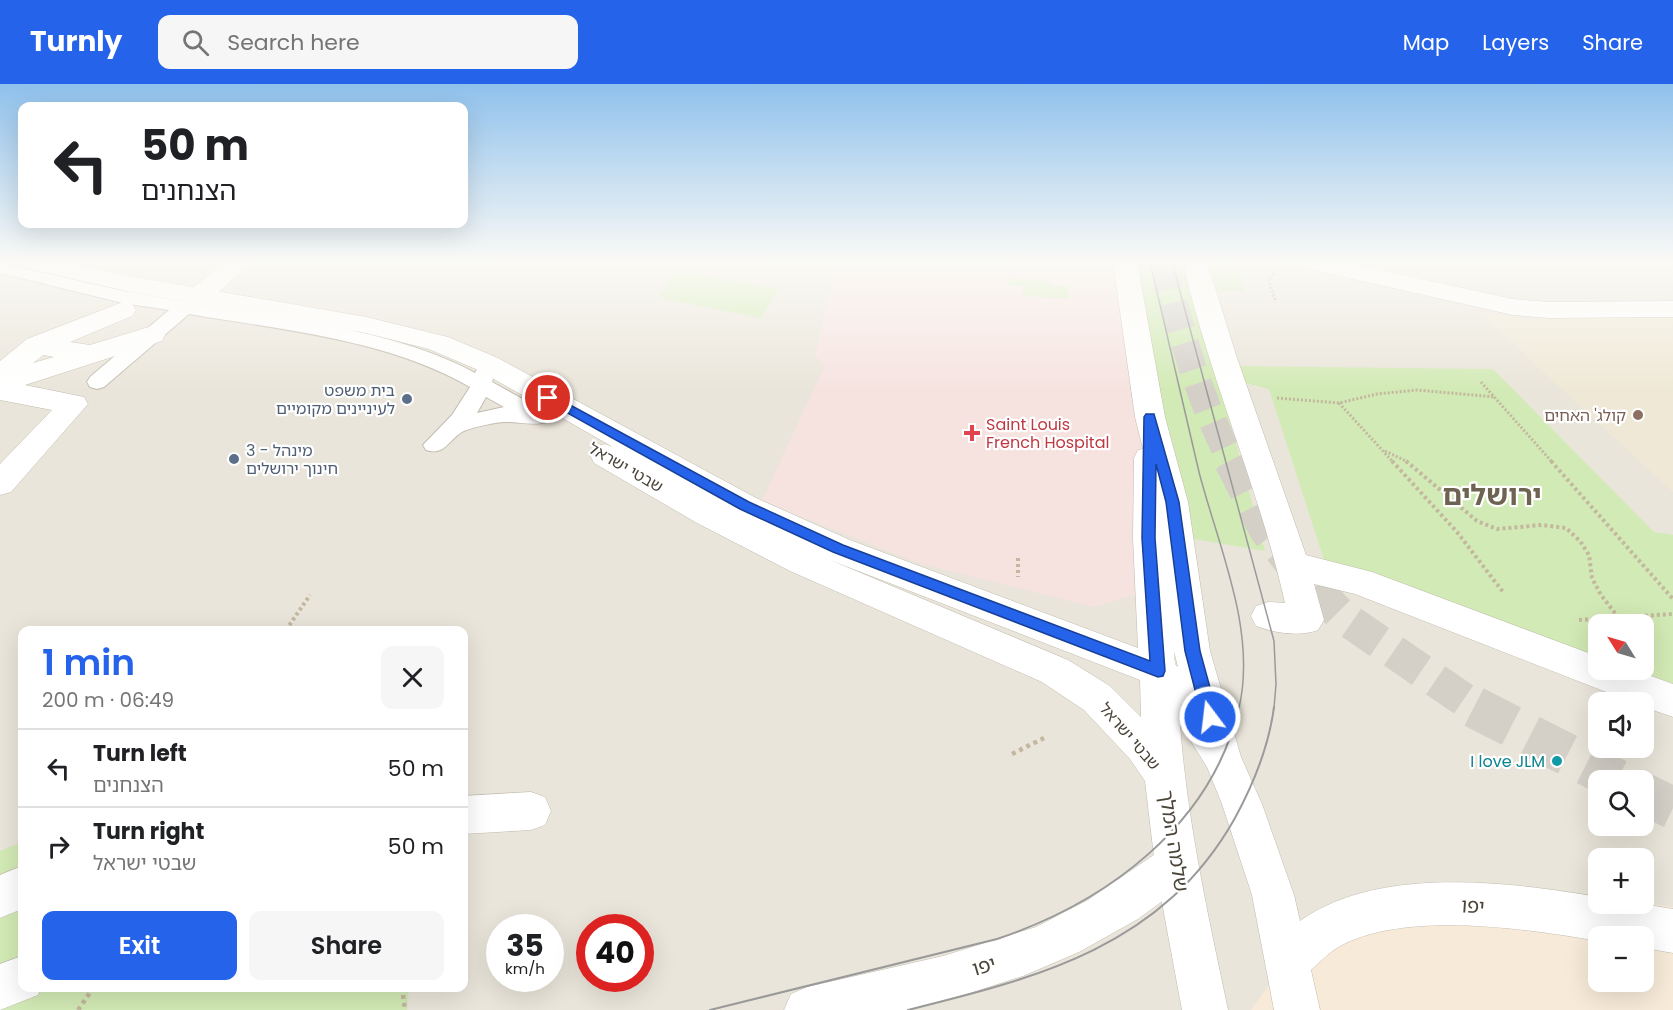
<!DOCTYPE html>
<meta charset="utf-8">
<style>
body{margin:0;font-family:Poppins,"Noto Sans Hebrew",sans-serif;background:#f6f6f6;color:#202124;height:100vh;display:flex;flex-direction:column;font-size:22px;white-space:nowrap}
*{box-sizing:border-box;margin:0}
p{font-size:20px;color:#757577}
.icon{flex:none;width:33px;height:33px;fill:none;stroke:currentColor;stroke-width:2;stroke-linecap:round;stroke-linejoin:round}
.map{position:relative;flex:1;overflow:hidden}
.details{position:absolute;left:18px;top:542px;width:450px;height:366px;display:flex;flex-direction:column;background:#fff;border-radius:12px;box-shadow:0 6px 24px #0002}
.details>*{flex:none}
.hud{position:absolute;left:18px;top:18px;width:450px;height:126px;border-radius:12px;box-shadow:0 6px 24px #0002;background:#fff;color:#202124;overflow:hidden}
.needle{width:39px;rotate:307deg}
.tools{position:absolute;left:1588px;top:530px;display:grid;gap:12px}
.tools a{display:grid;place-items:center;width:66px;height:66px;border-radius:12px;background:#fff;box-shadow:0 6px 24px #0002;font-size:30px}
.speed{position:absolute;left:486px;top:830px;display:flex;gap:12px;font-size:30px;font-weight:700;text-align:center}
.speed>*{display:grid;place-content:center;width:78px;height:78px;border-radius:50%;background:#fff;box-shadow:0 6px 24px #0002;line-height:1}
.speed small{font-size:15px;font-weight:400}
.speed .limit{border:9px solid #d22;background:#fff;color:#111}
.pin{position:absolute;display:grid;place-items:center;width:51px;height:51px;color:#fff;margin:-26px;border:3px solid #fff;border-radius:50%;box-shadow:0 2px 6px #0007}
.me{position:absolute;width:66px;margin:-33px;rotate:345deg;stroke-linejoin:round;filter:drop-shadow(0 0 4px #0008)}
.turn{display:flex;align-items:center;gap:21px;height:126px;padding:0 24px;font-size:27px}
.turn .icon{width:78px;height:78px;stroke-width:2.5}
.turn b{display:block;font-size:42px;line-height:51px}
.round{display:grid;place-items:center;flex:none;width:63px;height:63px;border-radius:12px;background:#f6f6f6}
.head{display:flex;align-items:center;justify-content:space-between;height:102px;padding:0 24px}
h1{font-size:36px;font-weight:600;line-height:45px;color:#2563eb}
.cta{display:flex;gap:12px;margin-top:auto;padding:12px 24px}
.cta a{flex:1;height:69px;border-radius:12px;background:#2563eb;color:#fff;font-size:24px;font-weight:600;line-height:69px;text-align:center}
.cta a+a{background:#f6f6f6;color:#202124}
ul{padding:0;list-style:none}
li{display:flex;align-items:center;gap:18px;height:78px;padding:0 24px;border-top:2px solid #e0e0e0}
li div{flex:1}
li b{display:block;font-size:22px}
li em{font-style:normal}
header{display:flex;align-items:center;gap:36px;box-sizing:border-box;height:84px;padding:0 30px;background:#2563eb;color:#fff}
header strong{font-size:28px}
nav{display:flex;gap:33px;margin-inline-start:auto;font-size:21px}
.search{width:420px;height:54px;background:#f6f6f6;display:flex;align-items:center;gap:15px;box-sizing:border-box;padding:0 21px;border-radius:12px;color:#757577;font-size:22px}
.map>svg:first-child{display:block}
.residential{fill:#eae5da;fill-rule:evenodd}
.commercial{fill:#f7ead8;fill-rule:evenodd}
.education{fill:#efe8d6}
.medical{fill:#f6e3e0}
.green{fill:#d2eab5}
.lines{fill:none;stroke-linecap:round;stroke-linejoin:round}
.trunk-tunnel-far2{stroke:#d4d0c8;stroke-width:28;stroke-dasharray:28 14;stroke-linecap:butt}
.trunk-tunnel-far1{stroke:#d4d0c8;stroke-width:34;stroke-dasharray:34 17;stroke-linecap:butt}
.trunk-tunnel{stroke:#d4d0c8;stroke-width:42;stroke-dasharray:42 21;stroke-linecap:butt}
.service-casing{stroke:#c2bbae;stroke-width:2}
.pedestrian-casing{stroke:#c2bbae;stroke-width:1}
.minor-casing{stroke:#c2bbae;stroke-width:1}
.tertiary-casing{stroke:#c2bbae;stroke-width:1}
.path-far2{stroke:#c4b79f;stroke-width:3;stroke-dasharray:2 2;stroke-linecap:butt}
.path-far1{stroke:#c4b79f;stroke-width:4;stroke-dasharray:3 3;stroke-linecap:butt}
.path{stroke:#c4b79f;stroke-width:4.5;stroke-dasharray:4 4;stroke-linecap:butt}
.service{fill:#fff;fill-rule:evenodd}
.pedestrian{fill:#fff;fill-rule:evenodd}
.minor{fill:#fff;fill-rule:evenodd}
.tertiary{fill:#fff;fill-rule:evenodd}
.tram-far1{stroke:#9a9a9a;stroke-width:1.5}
.tram{stroke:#9a9a9a;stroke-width:2}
.route{fill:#2563eb;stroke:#184099;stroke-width:1.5}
.service-dot{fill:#5c6f8a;stroke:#fff;stroke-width:2}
.education-dot{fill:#8d6e63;stroke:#fff;stroke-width:2}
.health-dot{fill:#e0444e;stroke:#fff;stroke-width:2}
.culture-dot{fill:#0f9aa8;stroke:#fff;stroke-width:2}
.labels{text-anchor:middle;stroke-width:4.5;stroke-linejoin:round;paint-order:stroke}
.service-label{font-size:16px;fill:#4e5e75;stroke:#fff;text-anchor:end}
.education-label{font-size:16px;fill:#785e54;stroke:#fff;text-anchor:end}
.health-label{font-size:16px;fill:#be3a42;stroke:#fff;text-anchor:start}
.street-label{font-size:16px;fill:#4b4439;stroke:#fff}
.culture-label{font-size:16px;fill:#0d838f;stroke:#fff;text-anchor:end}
.near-street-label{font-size:20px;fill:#4b4439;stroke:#fff}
.town-label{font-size:28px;font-weight:bold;fill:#6e6250;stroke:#fff}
</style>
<header>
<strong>Turnly</strong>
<div class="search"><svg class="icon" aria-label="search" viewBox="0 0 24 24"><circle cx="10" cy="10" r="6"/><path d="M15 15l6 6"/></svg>Search here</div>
<nav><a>Map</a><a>Layers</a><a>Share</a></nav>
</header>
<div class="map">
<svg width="1673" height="926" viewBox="0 0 1673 926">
<rect width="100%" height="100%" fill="#f6f3ec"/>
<path class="residential" d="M0,178H1673V926H0ZM1599,540H1644V585H1599ZM22,546H464V903H22ZM1599,618H1644V663H1599ZM1599,696H1644V741H1599ZM1599,774H1644V819H1599ZM500,843H550V894H500ZM590,843H640V894H590ZM1599,852H1644V897H1599Z"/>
<path class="commercial" d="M1487,802L1599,812V819H1644L1673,823V926H1251L1293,867ZM1599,852H1644V897H1599Z"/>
<path class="education" d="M1478,227L1531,236L1673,228V408Z"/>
<path class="medical" d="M837,178H1118L1176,498L1094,523L918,479L762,417L825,281L815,272Z"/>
<g class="green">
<path d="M1135,178H1187L1265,467L1188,454Z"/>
<path d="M1209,178H1239L1244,207L1210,206Z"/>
<path d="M678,186L778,205L761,234L658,213Z"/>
<path d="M1009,194L1050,197V201L1068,203L1069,215L1023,212V202L1008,201Z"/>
<path d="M1235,282L1493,285L1654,448L1673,451V605L1618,585H1644V540H1599V578L1325,479L1269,305L1237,297Z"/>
<path d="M22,758V903H409L407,926H0V767Z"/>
</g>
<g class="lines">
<path class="trunk-tunnel-far2" d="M1163,178C1180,247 1199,315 1232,378"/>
<path class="trunk-tunnel-far1" d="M1231,377L1266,446L1298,488L1343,533L1476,624"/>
<g class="trunk-tunnel">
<path d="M1474,623L1617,696"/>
<path d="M1644,710L1673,724"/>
</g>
<g class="service-casing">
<path id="service" d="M0,179L123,207L181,217L191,212L198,214L199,220C285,234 399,247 475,289L479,281L486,279L493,281L496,286L492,298L546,328L549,333L546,338C534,342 520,338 508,338C499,337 469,344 462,348C448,357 444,372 426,366L423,361L452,331L470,303C386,255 283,246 189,230L104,303L97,305L90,303L87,298L90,293L169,226L123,219L0,189ZM486,313L504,323L477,329Z"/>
</g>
<g class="pedestrian-casing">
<g id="pedestrian">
<path d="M1183,178H1207L1237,274L1306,471L1372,488L1599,573V585H1632L1673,600V633L1644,623V618H1632L1355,510L1314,500L1324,536L1318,546C1299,553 1275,549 1256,542L1251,532L1256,522L1268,518L1285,519C1259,403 1209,294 1183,178Z"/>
<path d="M1297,178H1342L1513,215L1549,218L1673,217V233L1549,234L1513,231L1309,185L1300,183Z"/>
<path d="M123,218L132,220L136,226L132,232L70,258L90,261L152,242L162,245L165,251L162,257L25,301L84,313L88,320L11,408L0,411V380L52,326L0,316V277L27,255ZM43,271L54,273L33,279Z"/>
<path d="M531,708L545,713L551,727L545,741L531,746L464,750V712Z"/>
<path d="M1176,760L1191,766L1197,781L1191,796L1138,835L1079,868L1023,892L970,909L907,926H784L791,910L807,903L943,872L1036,843L1088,816L1161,766Z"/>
<path d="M22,782V825L0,834V791Z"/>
<path d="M22,872V903H41L38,911L0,926V880Z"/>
</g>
</g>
<g class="minor-casing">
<path id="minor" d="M224,178H251L207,219L198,221L189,219L185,213L189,207Z"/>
</g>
<g class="tertiary-casing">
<path id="tertiary" d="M19,178H64L135,193L366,233L448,253L498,274L756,414L850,456L1138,564L1133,454L1134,374L1138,366L1143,365L1135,333L1113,178H1137L1165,333L1188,418L1210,567L1241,673L1262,720L1294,811L1300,837C1379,781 1509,798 1599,813V819H1636L1673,825V869L1644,864V852H1599V857C1528,845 1410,827 1344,860C1331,866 1321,877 1311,886L1320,926H1274L1252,811L1222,720L1207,683L1180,640C1187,737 1208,831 1228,926H1182L1155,781L1145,697L1130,675L1084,626L1042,598L790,487L697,439L594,379L590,371L594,363L605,360L613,363L478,286L429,265L366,249L135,209L22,183ZM830,476L1140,596L1141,633L1110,602L1068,576ZM1174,567L1178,583L1175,580Z"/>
</g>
<g class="path-far2">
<path d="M1274,190L1268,195L1276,218"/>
<path d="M1481,298L1552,378"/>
<path d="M1277,314L1339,319L1377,310L1417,306L1495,313"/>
<path d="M1339,319L1393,378"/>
<path d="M1385,367L1408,378"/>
</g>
<g class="path-far1">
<path d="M1392,377L1457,448L1503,508"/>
<path d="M1406,377L1477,437L1497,445L1542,441L1566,444L1580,457L1589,471L1592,494L1601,511L1618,533"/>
<path d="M1551,377L1673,515"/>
<path d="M1018,474V493"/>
<path d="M1579,536L1673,530"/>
<path d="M286,546L310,511"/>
</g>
<g class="path">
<path d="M1012,670L1044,654"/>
<path d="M402,903L405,926"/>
<path d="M78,926L94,903"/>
</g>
<use href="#service" class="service"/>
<use href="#pedestrian" class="pedestrian"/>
<use href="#minor" class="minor"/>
<use href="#tertiary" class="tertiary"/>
<g class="tram-far1">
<path d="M1150,178C1167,248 1182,318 1199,388C1218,462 1257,546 1239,624"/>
<path d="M1172,178L1274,557L1276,600L1274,624"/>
</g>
<g class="tram">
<path d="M710,926L997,855C1107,818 1212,741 1239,623"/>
<path d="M908,926C1041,893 1163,862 1235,734C1254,699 1269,662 1274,623"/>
</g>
</g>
<linearGradient id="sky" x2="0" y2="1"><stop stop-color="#8fc1ec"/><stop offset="0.58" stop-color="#fbfaf6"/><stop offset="1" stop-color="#fbfaf6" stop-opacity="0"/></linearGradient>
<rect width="1673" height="307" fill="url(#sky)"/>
<path class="route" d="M548,309L749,418L843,461L1150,577L1142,454L1144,333L1146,330H1154L1179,418L1200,567L1218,633L1216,637L1210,640L1205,637L1202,633L1185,567L1166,418L1156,380L1155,454L1165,587L1163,592L1158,593L833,468L740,425L544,316L542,314Z"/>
<g class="service-dot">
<circle cx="407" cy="315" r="6"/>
<circle cx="234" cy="375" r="6"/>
</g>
<circle class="education-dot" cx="1638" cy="331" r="6"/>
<path class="health-dot" d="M969 340h6v6h6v6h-6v6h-6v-6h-6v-6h6z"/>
<circle class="culture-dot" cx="1557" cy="677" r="6"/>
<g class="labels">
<g class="service-label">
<text x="395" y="312">בית משפט<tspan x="395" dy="18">לעיניינים מקומיים</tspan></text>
<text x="246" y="372" text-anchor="start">3 - מינהל<tspan x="246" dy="18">חינוך ירושלים</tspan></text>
</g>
<g class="education-label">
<text x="1626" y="337">קולג' האחים</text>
</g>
<g class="health-label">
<text x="986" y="346">Saint Louis<tspan x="986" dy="18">French Hospital</tspan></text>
</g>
<g class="street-label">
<text transform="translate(626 383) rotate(30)" y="6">שבטי ישראל</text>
<text transform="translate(1130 652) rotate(49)" y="6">שבטי ישראל</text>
</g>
<g class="culture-label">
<text x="1545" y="683">I love JLM</text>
</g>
<g class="near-street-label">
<text transform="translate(1174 757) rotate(81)" y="7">שלמה המלך</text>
<text transform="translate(1473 822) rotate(4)" y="7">יפו</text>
<text transform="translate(984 882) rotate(-16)" y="7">יפו</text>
</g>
<g class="town-label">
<text x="1492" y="421">ירושלים</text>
</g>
</g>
</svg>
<div class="tools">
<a><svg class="needle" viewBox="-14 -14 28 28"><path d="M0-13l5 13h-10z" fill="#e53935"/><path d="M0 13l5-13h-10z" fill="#757577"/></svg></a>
<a><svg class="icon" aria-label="sound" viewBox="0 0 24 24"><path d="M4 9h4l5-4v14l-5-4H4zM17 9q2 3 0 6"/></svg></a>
<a><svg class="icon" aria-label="search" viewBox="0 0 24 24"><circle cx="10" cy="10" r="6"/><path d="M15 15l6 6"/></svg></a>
<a>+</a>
<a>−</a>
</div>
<div class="speed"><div>35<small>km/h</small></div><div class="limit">40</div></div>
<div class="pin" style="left:548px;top:314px;background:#d93025"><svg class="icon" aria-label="arrive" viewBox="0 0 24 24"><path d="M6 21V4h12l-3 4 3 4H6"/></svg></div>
<svg class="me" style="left:1210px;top:633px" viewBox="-20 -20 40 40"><circle r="17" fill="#2563eb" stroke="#fff" stroke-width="3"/><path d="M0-11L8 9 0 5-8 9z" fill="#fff"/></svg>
<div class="hud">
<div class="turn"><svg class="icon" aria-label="left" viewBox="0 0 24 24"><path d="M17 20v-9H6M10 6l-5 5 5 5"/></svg><div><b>50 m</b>הצנחנים</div></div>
</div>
<section class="details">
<div class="head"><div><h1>1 min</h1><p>200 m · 06:49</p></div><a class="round"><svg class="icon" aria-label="close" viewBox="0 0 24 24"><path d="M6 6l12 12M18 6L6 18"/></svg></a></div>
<ul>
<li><svg class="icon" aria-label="left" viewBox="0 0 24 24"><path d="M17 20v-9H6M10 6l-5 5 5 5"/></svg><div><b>Turn left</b><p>הצנחנים</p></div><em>50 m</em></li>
<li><svg class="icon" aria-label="right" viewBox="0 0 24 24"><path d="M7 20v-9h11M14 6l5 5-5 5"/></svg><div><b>Turn right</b><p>שבטי ישראל</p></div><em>50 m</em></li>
</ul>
<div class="cta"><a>Exit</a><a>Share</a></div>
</section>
</div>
